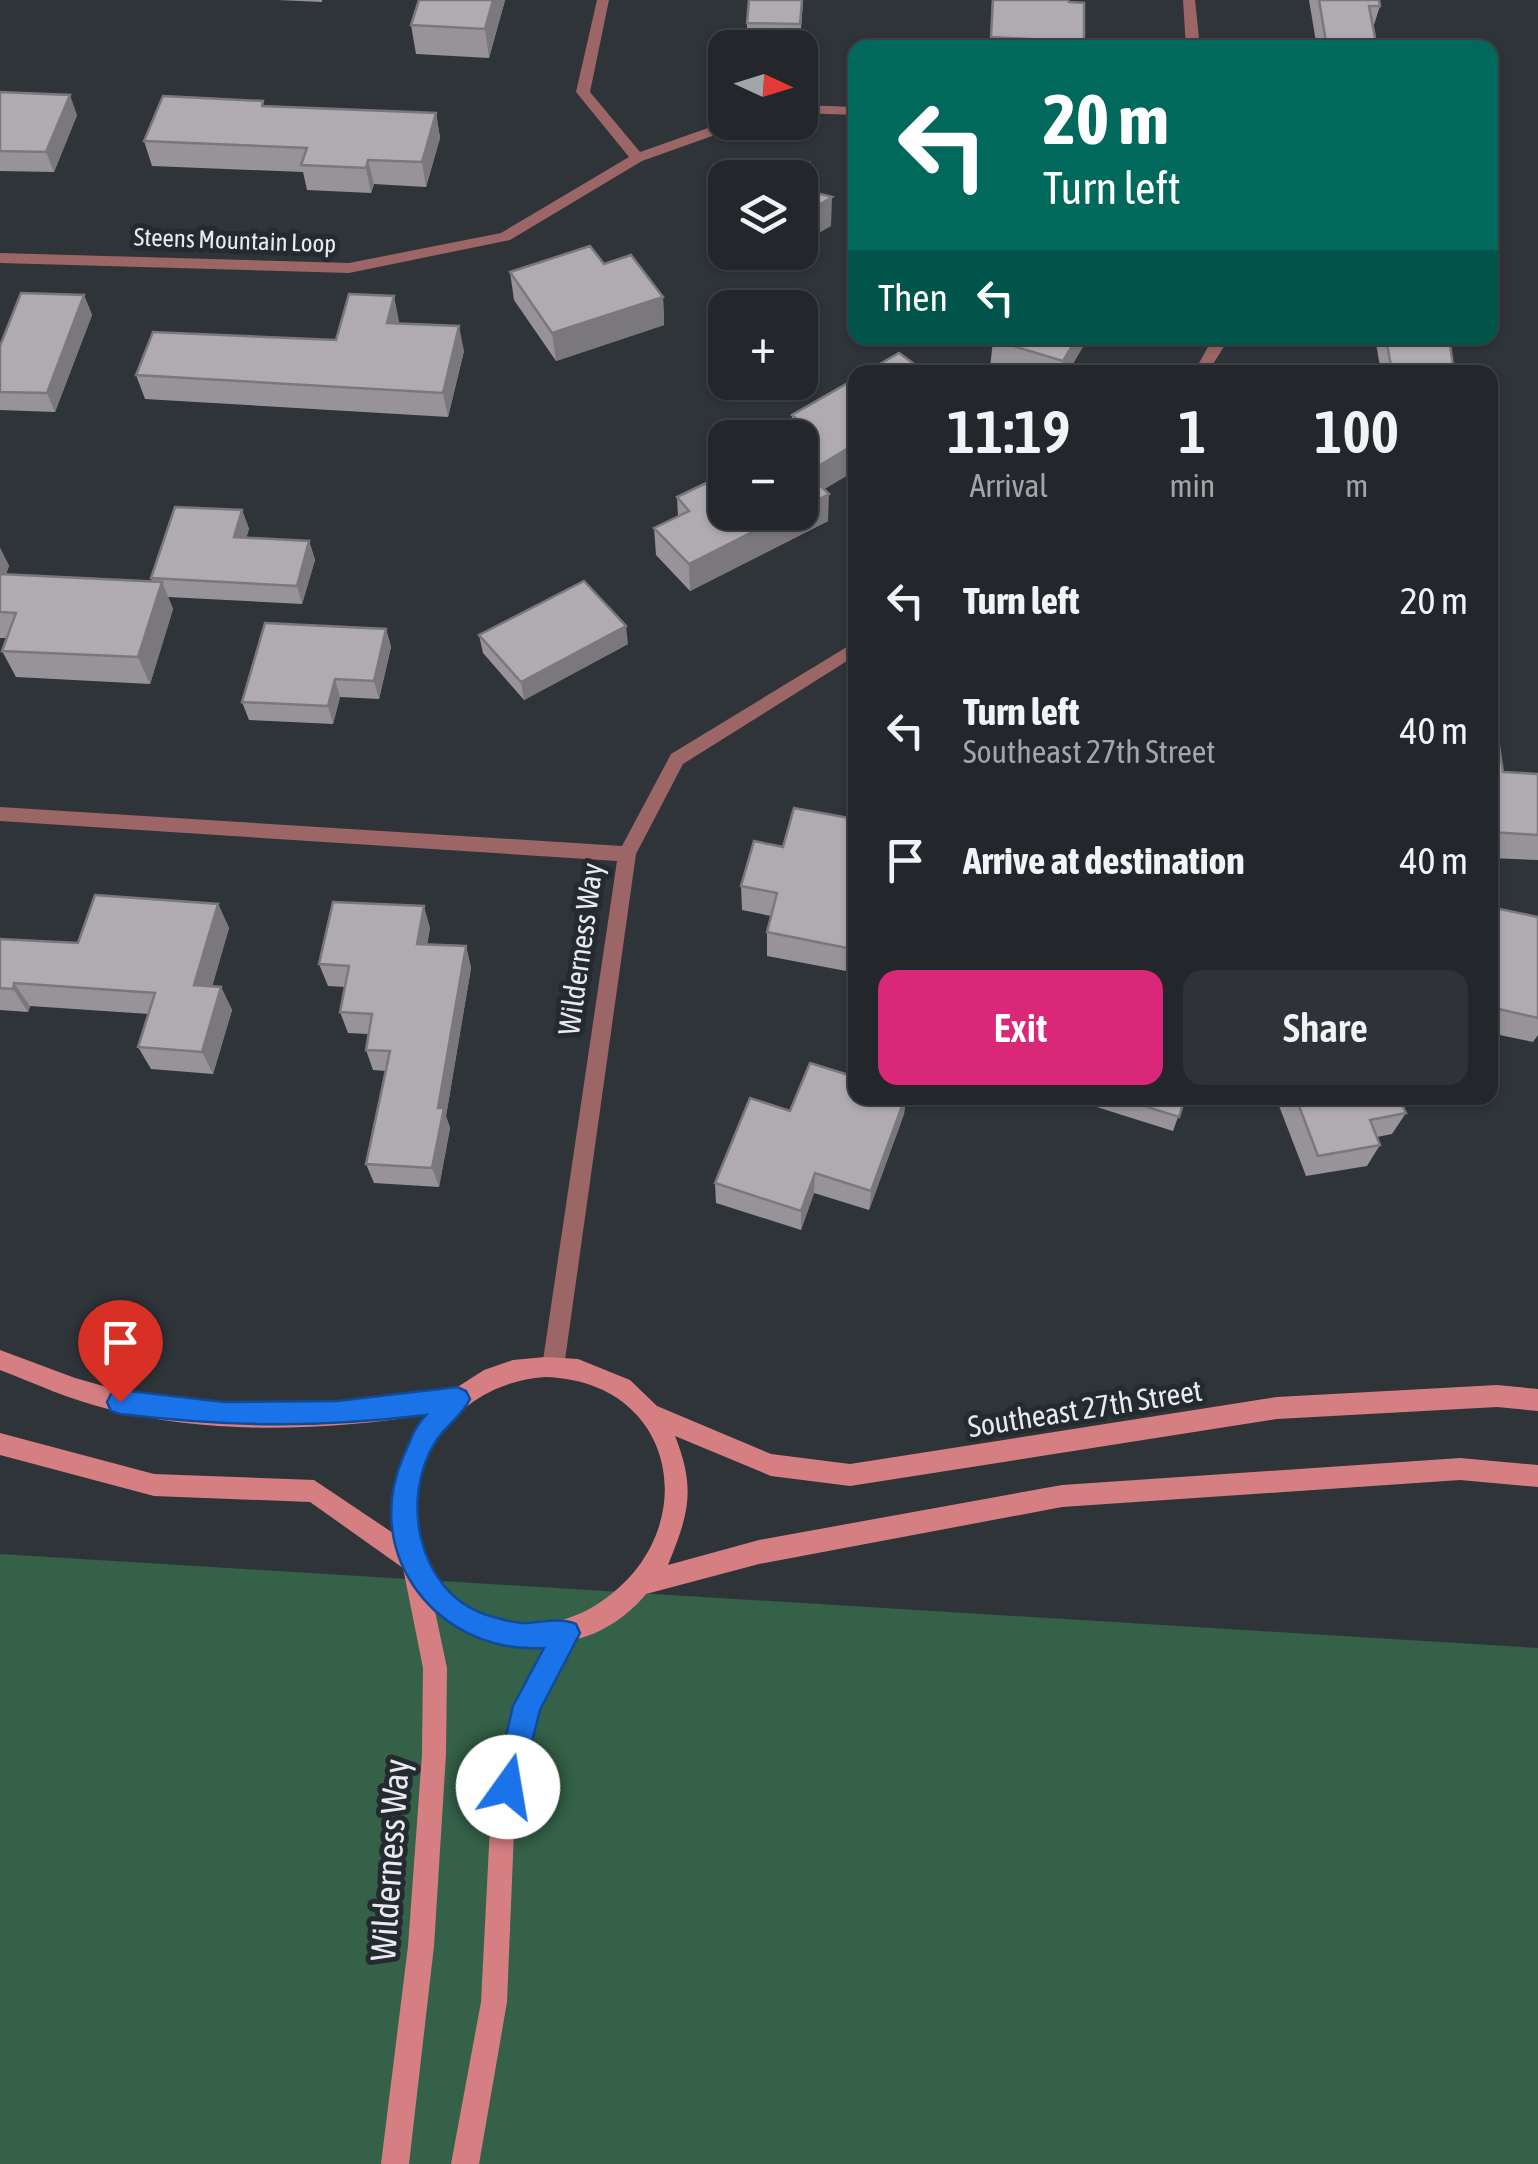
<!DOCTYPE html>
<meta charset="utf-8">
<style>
body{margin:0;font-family:"Asap Condensed",sans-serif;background:#2f3337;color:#f1f3f6;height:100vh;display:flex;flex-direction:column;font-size:38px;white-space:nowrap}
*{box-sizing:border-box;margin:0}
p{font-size:32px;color:#a3a5a9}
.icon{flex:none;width:55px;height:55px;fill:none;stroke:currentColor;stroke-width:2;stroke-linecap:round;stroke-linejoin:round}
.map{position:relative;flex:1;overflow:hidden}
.details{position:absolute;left:848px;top:365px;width:650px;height:740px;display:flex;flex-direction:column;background:#23272b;border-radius:20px;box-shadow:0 2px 8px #0004,0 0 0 2px #404447}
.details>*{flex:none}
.hud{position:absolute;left:848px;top:40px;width:650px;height:305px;border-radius:20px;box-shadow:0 2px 8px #0004,0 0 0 2px #404447;background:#00695c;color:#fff;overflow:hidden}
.needle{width:65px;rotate:94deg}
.buttons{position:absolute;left:708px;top:30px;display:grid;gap:20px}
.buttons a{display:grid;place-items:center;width:110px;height:110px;border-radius:20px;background:#23272b;box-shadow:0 2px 8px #0004,0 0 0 2px #404447;font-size:50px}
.pin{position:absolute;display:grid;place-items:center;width:85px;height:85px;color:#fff;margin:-102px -42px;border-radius:50% 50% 50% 0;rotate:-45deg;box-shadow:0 0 10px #0007}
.pin .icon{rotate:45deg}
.me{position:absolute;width:110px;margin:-55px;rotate:13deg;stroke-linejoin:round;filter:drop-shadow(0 0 8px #0008)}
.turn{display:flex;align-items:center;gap:35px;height:210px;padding:0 30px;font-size:45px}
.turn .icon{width:130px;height:130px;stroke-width:2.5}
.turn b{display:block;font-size:70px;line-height:85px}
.then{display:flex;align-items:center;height:95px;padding:0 30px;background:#0003;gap:20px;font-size:38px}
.eta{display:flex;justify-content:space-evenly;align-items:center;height:170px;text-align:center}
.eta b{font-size:60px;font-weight:600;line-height:70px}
.action{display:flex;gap:20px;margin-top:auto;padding:20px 30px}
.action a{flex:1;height:115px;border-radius:20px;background:#db2777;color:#fff;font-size:40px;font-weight:600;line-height:115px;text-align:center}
.action a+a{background:#2f3337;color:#f1f3f6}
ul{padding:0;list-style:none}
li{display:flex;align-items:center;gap:30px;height:130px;padding:0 30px}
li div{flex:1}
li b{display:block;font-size:38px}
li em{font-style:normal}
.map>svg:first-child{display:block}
.green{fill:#346148}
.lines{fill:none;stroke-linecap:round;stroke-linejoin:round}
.street{fill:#9c6566;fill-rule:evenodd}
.secondary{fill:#d67f82;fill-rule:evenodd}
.wall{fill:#979398}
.shaded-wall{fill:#7b787c}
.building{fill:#b0abb1;stroke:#7b787c;stroke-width:2.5}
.route{fill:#1a73e8;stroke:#114b97;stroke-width:2.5}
.labels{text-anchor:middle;stroke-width:10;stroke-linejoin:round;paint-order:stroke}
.far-street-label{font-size:25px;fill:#e7eaee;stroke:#252a2f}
.street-label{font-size:30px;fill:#e7eaee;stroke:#252a2f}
.near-street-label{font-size:35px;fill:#e7eaee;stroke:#252a2f}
</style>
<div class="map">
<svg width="1538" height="2164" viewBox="0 0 1538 2164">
<rect width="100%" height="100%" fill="#2f3439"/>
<path class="green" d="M0,1554L1538,1648V2164H0Z"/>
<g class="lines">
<g class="street">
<path d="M597,0H609L590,92L640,152L725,122H745L743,125L642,161L510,240L349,273L0,263V253L349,263L501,233L629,157L576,92Z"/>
<path d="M1183,0H1195L1200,48H1186Z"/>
<path d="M800,105L855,107V115L800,113Z"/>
<path d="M1209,338H1223L1225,345L1208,372H1194L1209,345Z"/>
<path d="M855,642V656L683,764L636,854L564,1367L561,1374L553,1377L545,1374L542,1367L617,861L0,821V807L622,846L671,754Z"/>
</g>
<path class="secondary" d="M0,1350L75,1378L121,1391L244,1405L329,1404L412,1396L456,1388L484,1370L513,1360L545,1357L578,1359L630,1380L657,1406L771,1454L850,1464L1277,1397L1497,1385L1538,1389V1411L1497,1407L1277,1419L850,1486L771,1476L675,1436C696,1489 689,1513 668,1565L759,1540L1062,1485L1460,1458L1538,1465V1487L1460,1480L1062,1507L759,1564L646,1594C630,1614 602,1634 576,1639L538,1710L515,1807L507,2002L479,2164H451L481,2002L491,1807L515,1706L547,1645C512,1652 461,1636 435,1611L447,1668L446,1754L434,1946L409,2164H381L408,1946L422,1754L423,1668L403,1568L310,1502L154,1496L0,1455V1433L154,1474L314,1480L396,1535C391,1493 399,1449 427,1415C323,1431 210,1435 108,1409C71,1400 36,1384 0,1370ZM545,1377C682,1381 705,1537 596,1605C579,1616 553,1625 532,1624C364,1615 387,1389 545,1377Z"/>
</g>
<g class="wall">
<path d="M278,0H322V2Z"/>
<path d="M419,0H505L489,58L416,54L411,25Z"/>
<path d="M803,0L800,42L747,41V23Z"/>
<path d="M992,0H1068L1084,42L1083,48H990Z"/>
<path d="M1309,0H1379L1380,6L1373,28L1377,48H1317Z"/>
<path d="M0,92L77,115L54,172L0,171Z"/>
<path d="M265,106L436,113L440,138L426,187L374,184L371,193L307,190L303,172L152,166L144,141Z"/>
<path d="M754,252H786L769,263Z"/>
<path d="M604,264L663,297L664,325L556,361L514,300L510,272Z"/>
<path d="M84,295L92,315L55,412L0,410V346Z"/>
<path d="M399,321V324L464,351L448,417L145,399L136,375L336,340Z"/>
<path d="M1088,338L1068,372H1003L990,368L993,340Z"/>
<path d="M1375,338H1449L1454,372H1381Z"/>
<path d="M855,379L824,490L828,521L690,591L656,555L654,528L678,516L677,497L800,438H791L792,415Z"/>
<path d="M242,510L249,529L246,538L309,541L315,560L302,604L168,597L173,609L150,684L16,677L2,651L7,638H0V548L9,566L6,574L152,581L151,578Z"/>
<path d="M386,629L391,647L379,699L340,697L333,724L249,720L242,702Z"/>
<path d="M479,635L628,644L524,700L483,653Z"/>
<path d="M1490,745L1503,772L1538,774V860L1490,858Z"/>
<path d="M855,819V936L846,971L767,956V932L771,916L742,910L741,886L783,847Z"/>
<path d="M218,904L229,928L212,986L221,987L232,1010L213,1074L151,1069L138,1047L149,1014L30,1006L28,1012L0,1010V939L78,943Z"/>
<path d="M1490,907L1538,917V1035L1533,1042L1490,1033Z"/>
<path d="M430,928L427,945L466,946L471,968L446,1116L450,1128L439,1187L374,1183L366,1164L386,1071L373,1070L366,1050L368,1034L348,1033L340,1012L345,987L328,986L319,964Z"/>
<path d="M855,1098H906L904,1114L869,1210L814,1193L801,1230L716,1203L715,1183L790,1111Z"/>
<path d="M1068,1098H1185L1173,1131Z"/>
<path d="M1276,1098H1399L1406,1113L1392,1134L1377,1137L1380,1145L1367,1166L1306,1176Z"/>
</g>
<g class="shaded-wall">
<path d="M493,0H505L489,58L485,29Z"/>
<path d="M70,95L77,115L54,172L46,152Z"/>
<path d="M436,113L440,138L426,187L422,162Z"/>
<path d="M368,160L374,184L371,193L366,168Z"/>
<path d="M809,163V191L832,197L831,226L800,244V216Z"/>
<path d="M769,252H786L769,263Z"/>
<path d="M84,295L92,315L55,412L47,393Z"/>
<path d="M394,296L399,321L392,348L387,323Z"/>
<path d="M663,297L664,325L556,361L552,333Z"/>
<path d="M459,326L464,351L448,417L443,393Z"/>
<path d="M1077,338H1088L1068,372H1061L1063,361Z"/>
<path d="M855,444V471L806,500L807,473Z"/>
<path d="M829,494L828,521L690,591L689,564L792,512H800V509Z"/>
<path d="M242,510L249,529L240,556L234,537Z"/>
<path d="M309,541L315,560L302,604L297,586Z"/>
<path d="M0,548L9,566L0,589Z"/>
<path d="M162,582L173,609L150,684L138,657Z"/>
<path d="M626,626L628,644L524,700L521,682Z"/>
<path d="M386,629L391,647L379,699L374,681Z"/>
<path d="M335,679L340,697L333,724L328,706Z"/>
<path d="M218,904L229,928L206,1008L194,985Z"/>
<path d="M424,906L430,928L423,966L417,944Z"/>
<path d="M855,919V936L846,971L847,948Z"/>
<path d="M466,946L471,968L446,1116L450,1128L439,1187L432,1168L438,1108Z"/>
<path d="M14,983L30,1006L28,1012L13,989Z"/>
<path d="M221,987L232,1010L213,1074L202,1052Z"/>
<path d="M905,1098L904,1114L869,1210L871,1191Z"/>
<path d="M815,1173L814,1193L801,1230V1211Z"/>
</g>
<g class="building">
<path d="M419,0H493L485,29L411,25Z"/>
<path d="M749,0H802L800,24L747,23Z"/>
<path d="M993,0H1068L1069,2L1084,3V42L991,37Z"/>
<path d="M1319,0H1379L1380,6H1369L1377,48H1327Z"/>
<path d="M0,92L70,95L46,152L0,151Z"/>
<path d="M163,96L263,101L262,106L436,113L422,162L368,160L366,168L301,165L307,148L144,141Z"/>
<path d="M809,163L805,190L832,197L800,216V178H783Z"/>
<path d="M590,246L604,264L631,255L663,297L552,333L510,272Z"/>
<path d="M21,293L84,295L47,393L0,392V346Z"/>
<path d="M349,294L394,296L387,323L459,326L443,393L136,375L153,332L336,340Z"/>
<path d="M995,338H1077L1063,361L993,340Z"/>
<path d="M1386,338H1449L1454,372H1392Z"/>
<path d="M899,353L925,372H866Z"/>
<path d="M855,379V444L807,473L829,494L800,509V438H799L812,431L792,415Z"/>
<path d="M725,474V512H792L689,564L654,528L689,511L677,497Z"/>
<path d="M175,507L242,510L234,537L309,541L297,586L151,578Z"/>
<path d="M0,574L162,582L138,657L2,651L16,613L0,612Z"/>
<path d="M584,581L626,626L521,682L479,635Z"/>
<path d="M265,623L386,629L374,681L335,679L328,706L242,702Z"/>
<path d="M1490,745L1499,746L1503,772L1538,774V835L1490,832Z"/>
<path d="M794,808L855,819V919L847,948L767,932L777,893L741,886L754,841L783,847Z"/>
<path d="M95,895L218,904L194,985L221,987L202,1052L138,1047L155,993L14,983L13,989L0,988V939L78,943Z"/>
<path d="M333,902L424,906L417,944L466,946L438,1108H444L432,1168L366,1164L390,1051L366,1050L372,1014L340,1012L349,966L319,964Z"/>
<path d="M1490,907L1538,917V1018L1490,1007Z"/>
<path d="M810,1063L855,1077V1098H905L871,1191L815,1173L801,1211L715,1183L750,1098L790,1111Z"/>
<path d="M1119,1098H1185L1179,1117Z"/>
<path d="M1296,1098H1399L1406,1113L1370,1120L1380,1145L1318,1156Z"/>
</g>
<path class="route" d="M457,1387L466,1391L470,1399C462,1416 445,1426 436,1441C400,1497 417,1590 484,1614C496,1618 511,1622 522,1623C541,1623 559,1617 576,1624L580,1633L540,1710L518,1797L508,1801L498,1797L494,1787L513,1706L544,1648C439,1655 359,1555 404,1455C410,1441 415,1426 426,1415C316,1428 230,1427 120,1414L111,1411L107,1402L111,1394L120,1390L224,1402L337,1401Z"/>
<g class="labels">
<g class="far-street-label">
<text transform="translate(235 240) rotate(2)" y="9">Steens Mountain Loop</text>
</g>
<g class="street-label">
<text transform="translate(581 949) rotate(-82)" y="10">Wilderness Way</text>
<text transform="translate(1085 1409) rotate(-9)" y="10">Southeast 27th Street</text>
</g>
<g class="near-street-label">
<text transform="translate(390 1860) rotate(-86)" y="12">Wilderness Way</text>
</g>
</g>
</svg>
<div class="buttons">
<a><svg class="needle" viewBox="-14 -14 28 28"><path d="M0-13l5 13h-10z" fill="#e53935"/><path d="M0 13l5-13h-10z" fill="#a3a5a9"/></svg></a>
<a><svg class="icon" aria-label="layers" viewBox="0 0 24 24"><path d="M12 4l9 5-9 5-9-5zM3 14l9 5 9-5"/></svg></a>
<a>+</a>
<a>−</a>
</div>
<div class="pin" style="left:120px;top:1402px;background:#d93025"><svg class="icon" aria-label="arrive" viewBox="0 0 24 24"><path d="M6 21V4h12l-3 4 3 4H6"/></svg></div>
<svg class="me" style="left:508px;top:1787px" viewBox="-20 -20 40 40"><circle r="19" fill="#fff"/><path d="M0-13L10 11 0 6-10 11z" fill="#1a73e8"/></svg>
<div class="hud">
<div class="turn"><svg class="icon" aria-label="left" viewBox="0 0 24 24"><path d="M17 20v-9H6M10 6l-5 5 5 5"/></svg><div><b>20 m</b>Turn left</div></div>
<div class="then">Then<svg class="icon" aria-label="left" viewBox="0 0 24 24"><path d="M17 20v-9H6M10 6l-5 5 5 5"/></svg></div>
</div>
<section class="details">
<div class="eta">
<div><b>11:19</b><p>Arrival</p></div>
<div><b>1</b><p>min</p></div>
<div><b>100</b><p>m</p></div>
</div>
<ul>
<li><svg class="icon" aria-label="left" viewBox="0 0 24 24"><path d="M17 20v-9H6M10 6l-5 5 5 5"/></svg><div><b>Turn left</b></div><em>20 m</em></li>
<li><svg class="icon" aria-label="left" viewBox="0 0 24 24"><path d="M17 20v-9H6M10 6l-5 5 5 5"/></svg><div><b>Turn left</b><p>Southeast 27th Street</p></div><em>40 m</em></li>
<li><svg class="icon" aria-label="arrive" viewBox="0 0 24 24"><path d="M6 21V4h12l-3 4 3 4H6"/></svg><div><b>Arrive at destination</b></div><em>40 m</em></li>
</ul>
<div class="action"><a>Exit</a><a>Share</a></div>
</section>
</div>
